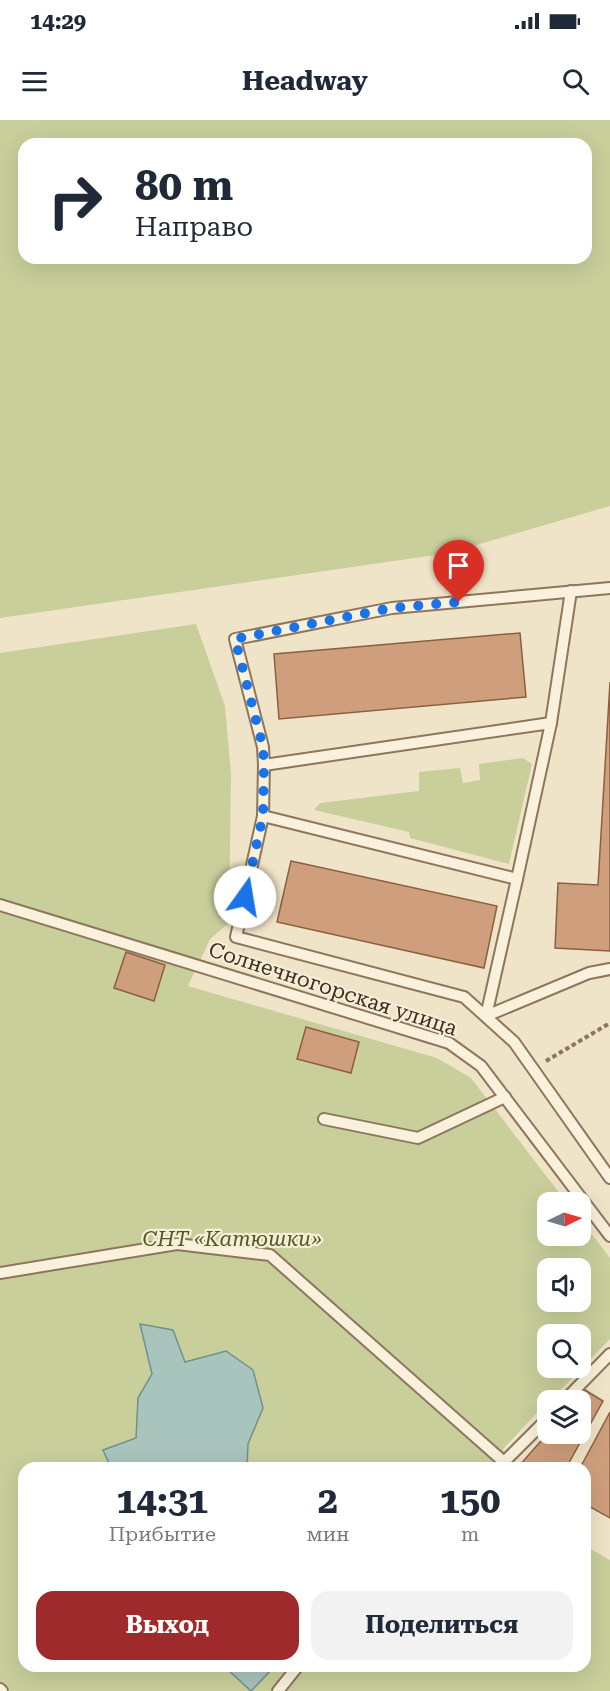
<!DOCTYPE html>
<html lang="ru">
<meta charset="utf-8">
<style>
body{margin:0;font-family:"Roboto Serif",serif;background:#f2f2f3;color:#1f2937;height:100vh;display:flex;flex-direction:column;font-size:22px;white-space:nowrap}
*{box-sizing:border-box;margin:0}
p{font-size:20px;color:#747a83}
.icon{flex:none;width:33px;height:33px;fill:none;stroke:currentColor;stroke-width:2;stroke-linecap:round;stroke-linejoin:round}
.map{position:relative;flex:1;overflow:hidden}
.sheet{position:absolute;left:18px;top:1342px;width:573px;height:210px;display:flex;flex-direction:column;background:#fff;border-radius:18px;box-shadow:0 6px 24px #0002}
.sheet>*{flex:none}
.banner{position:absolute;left:18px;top:18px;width:574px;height:126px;border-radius:18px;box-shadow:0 6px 24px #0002;background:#fff;color:#1f2937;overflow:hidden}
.needle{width:39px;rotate:85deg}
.tools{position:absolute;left:537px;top:1072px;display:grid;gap:12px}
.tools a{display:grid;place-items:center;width:54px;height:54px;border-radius:12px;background:#fff;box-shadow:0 6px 24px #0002;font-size:30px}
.pin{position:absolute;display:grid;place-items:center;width:51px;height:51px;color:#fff;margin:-62px -26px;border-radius:50% 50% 50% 0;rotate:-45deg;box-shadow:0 0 6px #0007}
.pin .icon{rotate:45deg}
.me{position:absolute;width:66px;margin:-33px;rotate:13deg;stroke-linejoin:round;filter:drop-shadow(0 0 4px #0008)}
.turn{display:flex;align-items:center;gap:21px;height:126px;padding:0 18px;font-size:27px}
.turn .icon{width:78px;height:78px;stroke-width:2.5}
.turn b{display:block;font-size:42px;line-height:51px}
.eta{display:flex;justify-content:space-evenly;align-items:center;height:102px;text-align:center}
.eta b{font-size:36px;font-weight:700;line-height:42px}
.primary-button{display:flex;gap:12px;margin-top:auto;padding:12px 18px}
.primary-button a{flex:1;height:69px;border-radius:18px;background:#9e2a2b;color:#fff;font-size:24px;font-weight:700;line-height:69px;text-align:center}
.primary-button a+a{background:#f2f2f3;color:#1f2937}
.status{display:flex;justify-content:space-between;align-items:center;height:42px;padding:0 30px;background:#fff;direction:ltr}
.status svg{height:16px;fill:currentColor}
header{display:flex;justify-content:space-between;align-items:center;height:78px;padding:0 18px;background:#fff;font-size:27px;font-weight:700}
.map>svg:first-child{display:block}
.green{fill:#c9cf9b;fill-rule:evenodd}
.water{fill:#a9c4bc;stroke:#6f938a;stroke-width:1.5}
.building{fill:#cf9f7d;stroke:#8d5f41;stroke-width:1.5}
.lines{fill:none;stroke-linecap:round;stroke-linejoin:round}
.service-casing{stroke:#8d765c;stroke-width:14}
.path{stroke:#8d765c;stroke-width:4;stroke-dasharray:4.5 3;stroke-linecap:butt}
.service{stroke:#faf1dc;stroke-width:10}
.route{stroke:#1a73e8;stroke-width:10;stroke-dasharray:0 18}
.labels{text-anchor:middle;stroke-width:4.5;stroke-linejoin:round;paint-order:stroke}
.street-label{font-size:21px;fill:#3d2e20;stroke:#f7eed8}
.park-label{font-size:21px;font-style:italic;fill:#4d5a26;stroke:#f7eed8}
</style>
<div class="status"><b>14:29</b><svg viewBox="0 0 49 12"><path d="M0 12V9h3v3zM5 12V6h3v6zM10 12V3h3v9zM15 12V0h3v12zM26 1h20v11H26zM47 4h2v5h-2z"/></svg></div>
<header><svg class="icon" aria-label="menu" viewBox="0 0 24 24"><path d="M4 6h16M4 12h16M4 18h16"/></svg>Headway<svg class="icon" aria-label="search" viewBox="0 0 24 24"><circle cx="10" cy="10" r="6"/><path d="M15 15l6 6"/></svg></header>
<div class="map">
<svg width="610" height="1571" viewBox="0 0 610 1571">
<rect width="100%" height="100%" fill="#f0e4c8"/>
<g class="green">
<path d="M0,0H610V386L449,433L0,498ZM24,24H586V138H24Z"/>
<path d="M196,504L225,586L231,653L229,803L210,819L188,866L437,938L471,958L567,1083H548V1116H580L581,1100L610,1138V1219L550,1281H548L503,1329L509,1348H24V1546H585V1426L610,1440V1571H0V533ZM548,1149H580V1182H548ZM548,1215H580V1248H548Z"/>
<path d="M523,638L532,644L509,744L410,718L409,712L314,690L320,683L419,671V652L460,648L463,663L480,660L479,644Z"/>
</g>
<g class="water">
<path d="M140,1204L173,1210L185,1242L226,1231L253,1250L263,1288L248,1324L247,1348H111L103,1330L136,1318L138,1278L152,1254Z"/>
<path d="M225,1547H274L251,1571Z"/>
</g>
<g class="building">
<path d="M520,513L526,577L279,599L274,534Z"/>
<path d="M610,562V831L555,828L558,763L598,765Z"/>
<path d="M291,741L497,786L484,848L277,802Z"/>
<path d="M126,832L165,845L154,881L114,868Z"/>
<path d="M306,907L359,922L351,953L297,939Z"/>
<path d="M585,1270L603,1281L566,1348H522L518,1347L548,1313L580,1314V1281H575Z"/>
<path d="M610,1292V1398L585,1384V1348H580Z"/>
</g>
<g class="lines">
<g class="service-casing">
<g id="service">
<path d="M610,468L392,488L235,519L263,627L264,645L263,696L236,817L464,877L514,922L610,1058"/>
<path d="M551,603L571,471"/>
<path d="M263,696L517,759L551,603L264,645"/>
<path d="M0,785L449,923L481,946L610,1116"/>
<path d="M486,896L517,759"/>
<path d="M486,896L589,853L610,849"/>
<path d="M324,999L418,1018L505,977"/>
<path d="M0,1153L177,1124L270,1135L504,1342"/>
<path d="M564,1281L610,1234"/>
<path d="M498,1348L548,1298"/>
<path d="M0,1569L2,1571"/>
<path d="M278,1571L298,1546"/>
</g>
</g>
<path class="path" d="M546,941L610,903"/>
<use href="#service" class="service"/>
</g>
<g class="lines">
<path class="route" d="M245,777L263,696L264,645L263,627L235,519L392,488L459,482"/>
</g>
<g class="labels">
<g class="street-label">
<text transform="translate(333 869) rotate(18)" y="7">Солнечногорская улица</text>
</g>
<g class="park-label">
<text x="232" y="1126">СНТ «Катюшки»</text>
</g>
</g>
</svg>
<div class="tools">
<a><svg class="needle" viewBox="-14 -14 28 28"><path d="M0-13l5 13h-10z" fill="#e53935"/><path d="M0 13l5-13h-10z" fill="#747a83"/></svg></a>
<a><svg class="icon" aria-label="sound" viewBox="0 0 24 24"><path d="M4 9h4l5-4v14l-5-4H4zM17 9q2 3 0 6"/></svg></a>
<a><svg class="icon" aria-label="search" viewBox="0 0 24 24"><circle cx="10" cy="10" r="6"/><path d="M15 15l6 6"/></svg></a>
<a><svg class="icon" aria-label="layers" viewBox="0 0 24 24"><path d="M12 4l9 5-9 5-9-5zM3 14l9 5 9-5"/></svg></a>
</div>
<div class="pin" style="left:459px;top:482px;background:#d93025"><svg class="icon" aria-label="arrive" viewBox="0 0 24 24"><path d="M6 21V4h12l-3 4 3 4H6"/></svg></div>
<svg class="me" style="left:245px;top:777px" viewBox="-20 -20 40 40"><circle r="19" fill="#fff"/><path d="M0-13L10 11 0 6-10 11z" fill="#1a73e8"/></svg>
<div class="banner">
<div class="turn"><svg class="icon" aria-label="right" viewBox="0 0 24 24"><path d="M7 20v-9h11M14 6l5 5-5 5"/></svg><div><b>80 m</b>Направо</div></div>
</div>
<section class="sheet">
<div class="eta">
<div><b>14:31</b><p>Прибытие</p></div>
<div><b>2</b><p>мин</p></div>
<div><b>150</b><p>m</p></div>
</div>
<div class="primary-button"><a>Выход</a><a>Поделиться</a></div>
</section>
</div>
